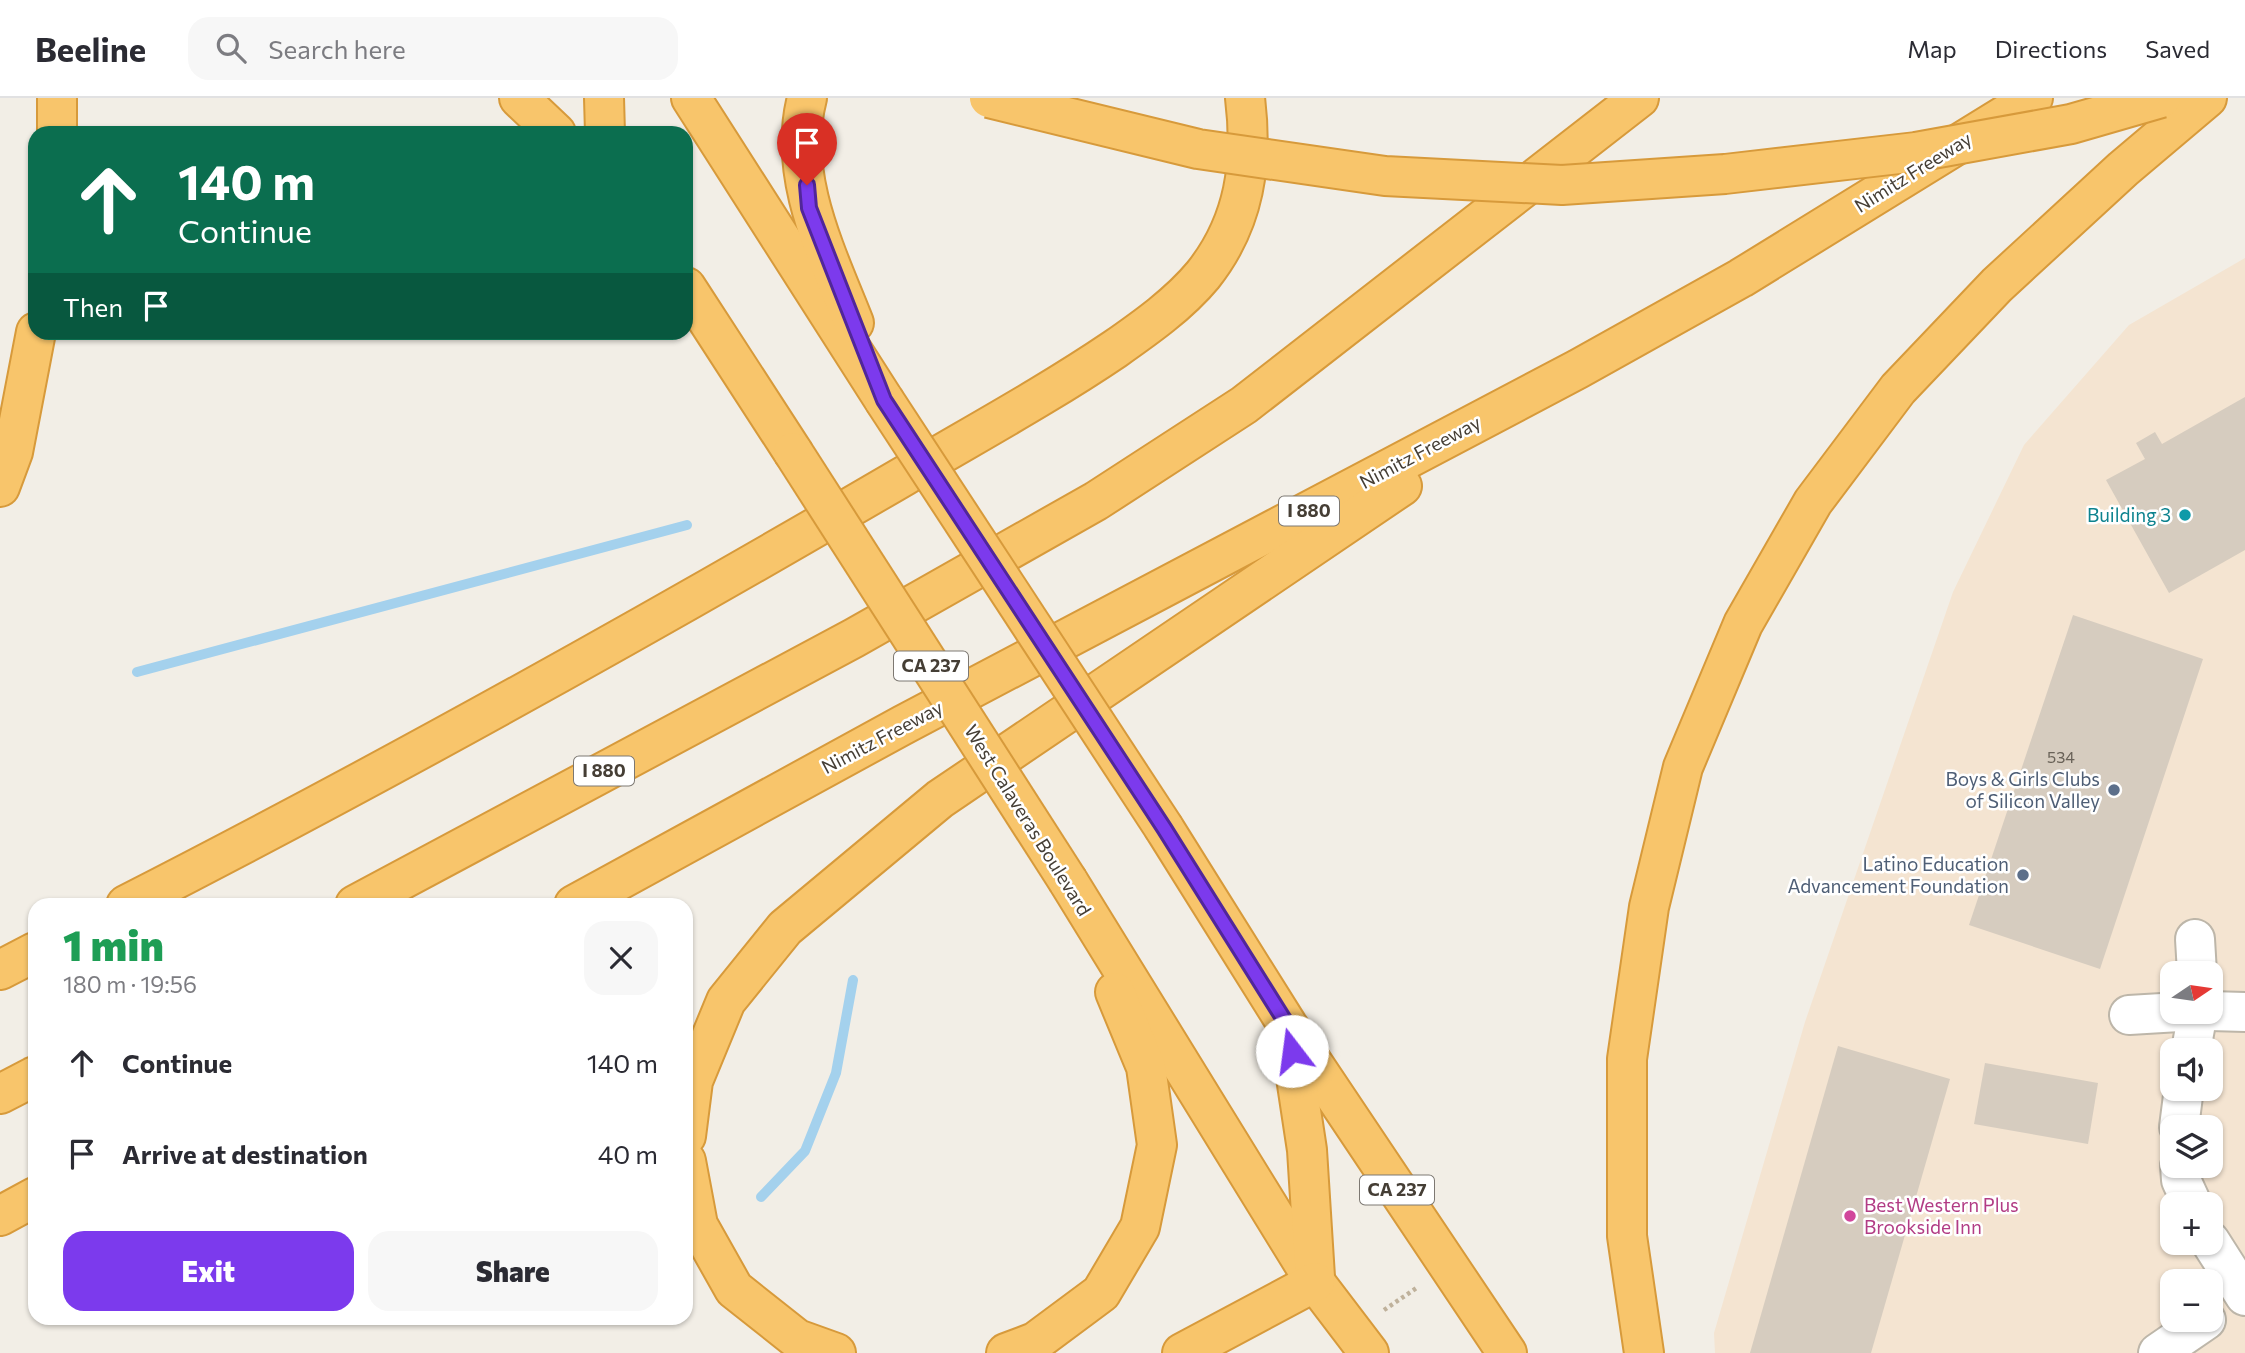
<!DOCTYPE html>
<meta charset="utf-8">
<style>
body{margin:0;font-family:Commissioner,sans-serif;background:#f7f7f7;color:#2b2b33;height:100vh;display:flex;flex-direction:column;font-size:26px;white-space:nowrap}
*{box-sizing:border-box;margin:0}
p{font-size:23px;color:#7c7c81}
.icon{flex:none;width:38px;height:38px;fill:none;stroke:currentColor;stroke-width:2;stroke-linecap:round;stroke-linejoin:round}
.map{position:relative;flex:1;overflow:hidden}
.details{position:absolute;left:28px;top:800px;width:665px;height:427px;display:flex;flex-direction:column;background:#fff;border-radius:21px;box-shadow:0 2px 5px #0004}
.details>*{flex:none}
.hud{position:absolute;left:28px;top:28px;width:665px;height:214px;border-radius:21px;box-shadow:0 2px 5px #0004;background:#0b6e4f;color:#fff;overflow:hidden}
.needle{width:46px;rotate:77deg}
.fabs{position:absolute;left:2160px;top:863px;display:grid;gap:14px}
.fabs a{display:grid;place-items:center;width:63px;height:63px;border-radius:14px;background:#fff;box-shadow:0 2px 5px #0004;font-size:35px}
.pin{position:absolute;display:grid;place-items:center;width:60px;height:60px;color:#fff;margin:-72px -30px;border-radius:50% 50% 50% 0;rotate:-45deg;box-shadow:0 0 7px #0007}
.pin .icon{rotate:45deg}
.me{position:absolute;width:77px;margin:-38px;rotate:345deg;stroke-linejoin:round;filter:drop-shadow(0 0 5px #0008)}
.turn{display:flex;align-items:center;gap:24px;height:147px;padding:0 35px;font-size:32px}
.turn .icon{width:91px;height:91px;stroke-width:2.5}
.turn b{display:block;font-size:49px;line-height:60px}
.then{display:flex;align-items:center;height:66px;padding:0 35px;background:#0003;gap:14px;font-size:26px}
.round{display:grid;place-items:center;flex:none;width:74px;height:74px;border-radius:21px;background:#f7f7f7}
.overview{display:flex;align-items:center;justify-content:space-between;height:119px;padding:0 35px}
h1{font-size:42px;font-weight:800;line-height:52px;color:#1e9e55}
.button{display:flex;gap:14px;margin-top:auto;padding:14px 35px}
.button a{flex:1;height:80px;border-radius:21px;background:#7c3aed;color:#fff;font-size:28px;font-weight:800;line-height:80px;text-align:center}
.button a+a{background:#f7f7f7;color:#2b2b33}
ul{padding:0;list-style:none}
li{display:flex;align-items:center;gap:21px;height:91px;padding:0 35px}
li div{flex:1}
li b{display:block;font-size:26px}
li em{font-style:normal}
header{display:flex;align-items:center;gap:42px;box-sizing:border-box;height:98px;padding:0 35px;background:#fff;border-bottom:2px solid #e1e1e2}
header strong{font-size:33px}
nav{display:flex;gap:38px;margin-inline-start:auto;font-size:24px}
.search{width:490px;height:63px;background:#f7f7f7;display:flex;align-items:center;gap:18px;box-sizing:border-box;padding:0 24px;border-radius:21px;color:#7c7c81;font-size:26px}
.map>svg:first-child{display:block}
.commercial{fill:#f4e4d1;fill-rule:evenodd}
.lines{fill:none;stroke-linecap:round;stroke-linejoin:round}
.stream{stroke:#a4d1ed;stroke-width:10}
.building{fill:#d6ccbf}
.minor-casing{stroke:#bdb6a9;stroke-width:42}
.highway-casing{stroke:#d79a3b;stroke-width:42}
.path{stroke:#bfb19b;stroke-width:4.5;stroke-dasharray:3.5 3.5;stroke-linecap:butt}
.minor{stroke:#fff;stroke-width:38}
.highway{stroke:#f8c56b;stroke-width:38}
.highway-bridge-casing{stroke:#d79a3b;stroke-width:42;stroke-linecap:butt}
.highway-bridge{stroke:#f8c56b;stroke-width:38}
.route-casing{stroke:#51269a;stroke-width:18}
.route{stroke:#7c3aed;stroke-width:12}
.culture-dot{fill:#0f9aa8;stroke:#fff;stroke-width:2.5}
.service-dot{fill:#5c6f8a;stroke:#fff;stroke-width:2.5}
.hotel-dot{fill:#d1479c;stroke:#fff;stroke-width:2.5}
.labels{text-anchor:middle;stroke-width:5;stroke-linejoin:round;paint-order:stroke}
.number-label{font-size:16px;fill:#696258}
.shield{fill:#fff;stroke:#7d7872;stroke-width:2}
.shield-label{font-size:18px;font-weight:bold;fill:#453e35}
.street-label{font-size:19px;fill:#453e35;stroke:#fff}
.culture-label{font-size:19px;fill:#0d838f;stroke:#fff;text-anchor:end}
.service-label{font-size:19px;fill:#4e5e75;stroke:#fff;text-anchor:end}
.hotel-label{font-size:19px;fill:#b23c85;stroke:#fff;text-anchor:start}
</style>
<header>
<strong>Beeline</strong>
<div class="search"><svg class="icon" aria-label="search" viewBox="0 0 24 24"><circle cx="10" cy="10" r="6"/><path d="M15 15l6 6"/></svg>Search here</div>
<nav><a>Map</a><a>Directions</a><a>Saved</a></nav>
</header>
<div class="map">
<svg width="2245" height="1255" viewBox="0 0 2245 1255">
<rect width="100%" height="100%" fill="#f2eee6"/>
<path class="commercial" d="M2245,160V1255H1715L1714,1235L1805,924L1953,494L2024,347L2129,227ZM2172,875H2210V914H2172ZM2172,952H2210V990H2172ZM2172,1029H2210V1068H2172ZM2172,1106H2210V1144H2172ZM2172,1183H2210V1222H2172Z"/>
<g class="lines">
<g class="stream">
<path d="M137,574L687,427"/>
<path d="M761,1099L805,1053L836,975L853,882"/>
</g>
</g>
<g class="building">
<path d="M2245,299V452L2169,495L2106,382L2145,361L2136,345L2155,334L2162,346Z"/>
<path d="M2073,517L2203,561L2100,871L1969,827Z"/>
<path d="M1838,948L1950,981L1871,1255H1750Z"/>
<path d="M1985,965L2098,985L2088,1046L1974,1026Z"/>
</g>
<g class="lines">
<g class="minor-casing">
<g id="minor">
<path d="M2195,841L2197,875"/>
<path d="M2210,913L2245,914"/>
<path d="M2129,917L2179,914"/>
<path d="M2191,952L2198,914"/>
<path d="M2179,1029L2184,990"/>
<path d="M2180,1068L2181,1082L2192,1106"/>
<path d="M2210,1143L2245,1198"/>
<path d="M2158,1255L2206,1222"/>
</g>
</g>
<g class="highway-casing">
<g id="highway">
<path d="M57,0V35"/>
<path d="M519,0L556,35"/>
<path d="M604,0L605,35"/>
<path d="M691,0L884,302"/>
<path d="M807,0C787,77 826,154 854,225"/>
<path d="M686,189L793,354"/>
<path d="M0,389L13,354L36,234"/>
<path d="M1164,730L1288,928L1507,1255"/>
<path d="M1068,783L1315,1184L1369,1255"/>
<path d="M126,807C390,672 649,527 904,378C975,336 1047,297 1115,251C1145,230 1179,206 1203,177C1245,124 1253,65 1245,0"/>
<path d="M355,807L854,540L1096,403L1244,307L1639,0"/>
<path d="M574,807L903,627L1578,271L1741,180L2033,0"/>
<path d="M0,872L35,854"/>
<path d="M1290,940L1307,1052L1315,1179"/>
<path d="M0,996L35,978"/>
<path d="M686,1038L693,983L726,903L785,830L940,701L1402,388"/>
<path d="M686,1063L698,1127L734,1191L797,1241L836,1255"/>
<path d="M0,1118L35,1099"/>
<path d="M1006,1255L1035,1244L1101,1195L1140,1129L1157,1047L1146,969L1115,894"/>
<path d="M1182,1255L1315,1184"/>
<path d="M1644,1255L1627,1138V961L1649,809L1683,669L1743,526L1813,404L1898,291L1997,187L2123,71L2207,0"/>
</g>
</g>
<path class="path" d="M1384,1212L1418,1189"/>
<use href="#minor" class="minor"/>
<use href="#highway" class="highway"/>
<g class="highway-bridge-casing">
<g id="highway-bridge">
<path d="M989,0L1198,51L1385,78L1562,87L1725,76L1916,54L2071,26L2161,0"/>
<path d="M884,302L1164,730"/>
<path d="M793,354L1068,783"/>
</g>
</g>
<use href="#highway-bridge" class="highway-bridge"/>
</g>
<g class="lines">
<g class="route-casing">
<path id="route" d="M807,87L809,110L884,302L1164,730L1288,928L1292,953"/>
</g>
<use href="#route" class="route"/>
</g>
<circle class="culture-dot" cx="2185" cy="417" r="7"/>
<g class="service-dot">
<circle cx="2114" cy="692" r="7"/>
<circle cx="2023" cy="777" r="7"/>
</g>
<circle class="hotel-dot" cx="1850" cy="1118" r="7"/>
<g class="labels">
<g class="number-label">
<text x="2061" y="665">534</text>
</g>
<g class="shield">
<rect x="1279" y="398.5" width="60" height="29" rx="5"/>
<rect x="894" y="553.5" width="74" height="29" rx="5"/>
<rect x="574" y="658.5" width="60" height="29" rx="5"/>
<rect x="1360" y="1077.5" width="74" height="29" rx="5"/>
</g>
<g class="shield-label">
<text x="1309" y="419">I 880</text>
<text x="931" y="574">CA 237</text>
<text x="604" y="679">I 880</text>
<text x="1397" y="1098">CA 237</text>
</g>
<g class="street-label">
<text transform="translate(1913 74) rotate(-32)" y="7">Nimitz Freeway</text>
<text transform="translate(1420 354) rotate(-28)" y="7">Nimitz Freeway</text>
<text transform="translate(882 639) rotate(-28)" y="7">Nimitz Freeway</text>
<text transform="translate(1028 722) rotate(58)" y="7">West Calaveras Boulevard</text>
</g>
<g class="culture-label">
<text x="2171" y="424">Building 3</text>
</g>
<g class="service-label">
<text x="2100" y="688">Boys &amp; Girls Clubs<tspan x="2100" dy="22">of Silicon Valley</tspan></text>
<text x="2009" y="773">Latino Education<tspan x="2009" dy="22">Advancement Foundation</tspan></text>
</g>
<g class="hotel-label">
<text x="1864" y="1114">Best Western Plus<tspan x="1864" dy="22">Brookside Inn</tspan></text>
</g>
</g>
</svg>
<div class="fabs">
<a><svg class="needle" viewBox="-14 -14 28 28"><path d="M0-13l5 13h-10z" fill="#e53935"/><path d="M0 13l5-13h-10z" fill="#7c7c81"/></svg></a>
<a><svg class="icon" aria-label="sound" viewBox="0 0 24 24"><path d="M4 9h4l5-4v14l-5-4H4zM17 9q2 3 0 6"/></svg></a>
<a><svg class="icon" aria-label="layers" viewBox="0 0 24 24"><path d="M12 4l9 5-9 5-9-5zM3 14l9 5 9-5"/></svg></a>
<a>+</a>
<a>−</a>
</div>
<div class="pin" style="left:807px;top:87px;background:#d93025"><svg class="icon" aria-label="arrive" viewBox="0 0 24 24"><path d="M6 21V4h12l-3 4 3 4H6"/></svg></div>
<svg class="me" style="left:1292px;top:953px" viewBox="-20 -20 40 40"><circle r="19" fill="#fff"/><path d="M0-13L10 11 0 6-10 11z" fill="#7c3aed"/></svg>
<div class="hud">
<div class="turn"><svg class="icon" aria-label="ahead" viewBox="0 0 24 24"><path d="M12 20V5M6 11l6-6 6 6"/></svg><div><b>140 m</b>Continue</div></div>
<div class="then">Then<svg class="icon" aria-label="arrive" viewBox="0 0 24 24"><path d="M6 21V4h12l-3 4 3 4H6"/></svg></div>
</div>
<section class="details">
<div class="overview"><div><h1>1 min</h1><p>180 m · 19:56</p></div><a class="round"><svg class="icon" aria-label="close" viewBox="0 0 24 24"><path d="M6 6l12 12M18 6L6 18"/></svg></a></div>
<ul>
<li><svg class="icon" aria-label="ahead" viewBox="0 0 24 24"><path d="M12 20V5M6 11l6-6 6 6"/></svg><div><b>Continue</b></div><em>140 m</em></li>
<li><svg class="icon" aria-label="arrive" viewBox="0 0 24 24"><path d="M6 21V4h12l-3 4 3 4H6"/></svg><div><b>Arrive at destination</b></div><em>40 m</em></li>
</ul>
<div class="button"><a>Exit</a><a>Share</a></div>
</section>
</div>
